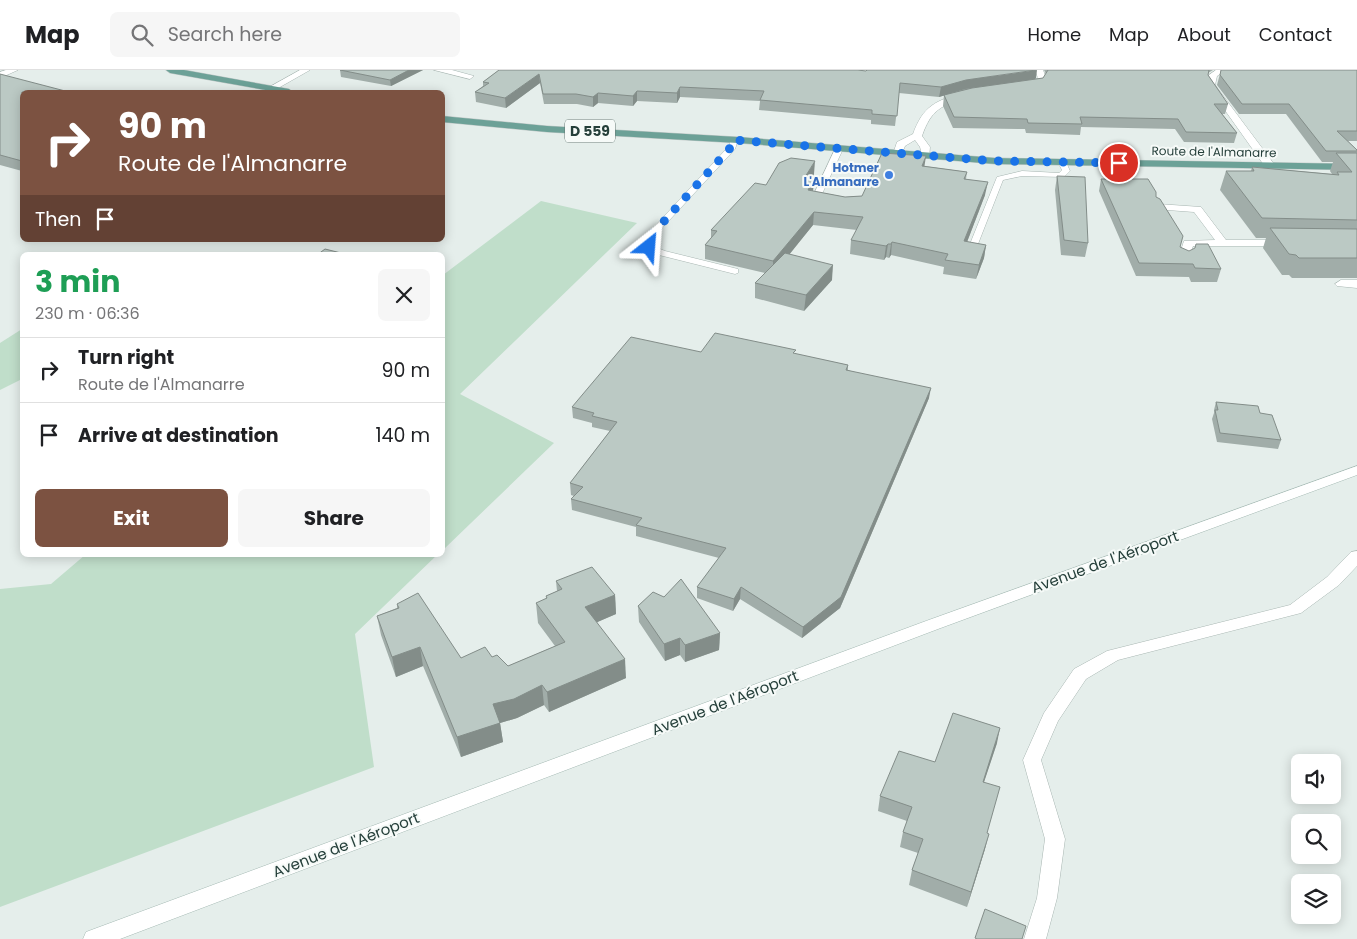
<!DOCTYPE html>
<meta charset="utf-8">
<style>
body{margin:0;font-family:Poppins,sans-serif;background:#f6f6f6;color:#202124;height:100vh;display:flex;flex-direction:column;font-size:19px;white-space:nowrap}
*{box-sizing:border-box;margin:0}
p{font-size:16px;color:#757577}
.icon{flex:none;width:28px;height:28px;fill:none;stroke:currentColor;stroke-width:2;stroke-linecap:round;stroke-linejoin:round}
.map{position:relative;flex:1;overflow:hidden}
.details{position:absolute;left:20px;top:182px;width:425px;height:305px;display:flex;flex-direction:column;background:#fff;border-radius:8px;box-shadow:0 2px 12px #0003}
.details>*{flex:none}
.top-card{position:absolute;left:20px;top:20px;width:425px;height:152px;border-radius:8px;box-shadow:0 2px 12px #0003;background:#7c5241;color:#fff;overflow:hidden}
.fabs{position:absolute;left:1291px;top:684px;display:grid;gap:10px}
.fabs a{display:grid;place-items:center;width:50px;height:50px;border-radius:8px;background:#fff;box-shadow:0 2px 12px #0003;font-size:25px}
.pin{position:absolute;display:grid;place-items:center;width:42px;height:42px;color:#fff;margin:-21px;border:2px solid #fff;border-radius:50%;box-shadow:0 1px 5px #0007}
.me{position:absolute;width:55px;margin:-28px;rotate:28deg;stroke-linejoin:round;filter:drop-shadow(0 0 4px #0008)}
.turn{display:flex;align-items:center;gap:18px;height:105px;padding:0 15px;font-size:22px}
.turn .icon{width:65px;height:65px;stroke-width:2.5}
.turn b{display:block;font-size:35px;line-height:42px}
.then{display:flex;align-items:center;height:48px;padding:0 15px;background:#0003;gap:10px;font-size:19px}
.round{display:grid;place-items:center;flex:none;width:52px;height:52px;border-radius:8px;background:#f6f6f6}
.overview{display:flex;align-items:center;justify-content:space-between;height:85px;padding:0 15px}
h1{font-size:30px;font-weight:700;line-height:38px;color:#1e9e55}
.action{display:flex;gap:10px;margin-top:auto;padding:10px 15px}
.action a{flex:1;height:58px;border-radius:8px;background:#7c5241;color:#fff;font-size:20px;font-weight:700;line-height:58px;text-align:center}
.action a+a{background:#f6f6f6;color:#202124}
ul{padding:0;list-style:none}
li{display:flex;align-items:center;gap:15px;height:65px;padding:0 15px;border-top:1px solid #e0e0e0}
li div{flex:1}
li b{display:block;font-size:19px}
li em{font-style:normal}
header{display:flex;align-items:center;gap:30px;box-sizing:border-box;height:70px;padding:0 25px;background:#fff;border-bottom:1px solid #e0e0e0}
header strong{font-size:24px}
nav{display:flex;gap:28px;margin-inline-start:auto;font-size:18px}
.search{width:350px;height:45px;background:#f6f6f6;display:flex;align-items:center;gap:12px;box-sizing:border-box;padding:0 18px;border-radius:8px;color:#757577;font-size:19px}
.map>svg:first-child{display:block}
.green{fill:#c0deca}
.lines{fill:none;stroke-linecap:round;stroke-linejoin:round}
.lane-casing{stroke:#a8b6b2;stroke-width:1}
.street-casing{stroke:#a8b6b2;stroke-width:1}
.secondary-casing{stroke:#a4b9b3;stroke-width:1}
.primary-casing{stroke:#c2c9c8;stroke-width:1}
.lane{fill:#fff;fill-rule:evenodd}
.street{fill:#fff;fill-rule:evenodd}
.secondary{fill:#fff;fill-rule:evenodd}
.primary{fill:#6ca197;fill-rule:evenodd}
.wall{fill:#a1ada9}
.shaded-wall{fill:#838d89}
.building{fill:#bbc9c4;stroke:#838d89}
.route{stroke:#1a73e8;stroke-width:9;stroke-dasharray:0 16.2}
.shop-dot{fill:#3f7fe0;stroke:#f6faf8;stroke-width:2}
.labels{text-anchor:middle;stroke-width:4;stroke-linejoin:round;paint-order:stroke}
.far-street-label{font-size:12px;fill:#253f3a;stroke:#f6faf8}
.far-shop-label{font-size:12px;font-weight:bold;fill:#366cbe;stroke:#f6faf8;text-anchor:end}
.shield{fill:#f6faf8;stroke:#647773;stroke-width:1}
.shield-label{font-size:14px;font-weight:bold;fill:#253f3a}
.street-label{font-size:15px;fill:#253f3a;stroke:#f6faf8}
</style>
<header>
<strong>Map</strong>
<div class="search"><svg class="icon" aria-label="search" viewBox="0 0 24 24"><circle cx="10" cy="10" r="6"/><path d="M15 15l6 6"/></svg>Search here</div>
<nav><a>Home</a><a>Map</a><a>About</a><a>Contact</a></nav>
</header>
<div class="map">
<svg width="1357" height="869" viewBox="0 0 1357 869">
<rect width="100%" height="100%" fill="#e5eeeb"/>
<g class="green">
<path d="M541,131L637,153L460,324L554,373L443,480V205Z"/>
<path d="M22,259V309L0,320V273Z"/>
<path d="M85,485H437L355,564L374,697L0,837V519L51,514Z"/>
</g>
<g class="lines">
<g class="lane-casing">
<g id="lane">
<path d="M731,68L738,70L735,79L652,169L653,176L665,181L738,199V203L735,204L659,185L646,179L645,167L729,76Z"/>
<path d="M836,77L843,79L822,124L831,131L827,133L818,130L814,124Z"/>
<path d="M1059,90H1065L1070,101L1064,107L1022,106L1003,110L978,174L977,176H971L970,174L997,107L1022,101L1059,103L1062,100L1058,92Z"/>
</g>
</g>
<g class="street-casing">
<g id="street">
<path d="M6,0H18L0,8V2Z"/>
<path d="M300,0H310L273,21L266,19Z"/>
<path d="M434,0H452L474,6L470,9Z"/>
<path d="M1035,0H1043L1046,8L1039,17L1023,19V15L1032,13L1038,8Z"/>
<path d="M1216,0H1227L1217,6L1215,15L1274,94V98H1266L1207,15L1209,5Z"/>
<path d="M964,23L968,26L967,28C941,35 931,40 922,66L930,77L929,88H923L920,77L915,70L905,76L901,86H895L893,84L897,72L913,64C923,36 936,30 964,23Z"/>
<path d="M1158,134L1201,137L1226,170H1286L1292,173L1286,176H1193L1188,191H1180L1178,189L1184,171L1215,170L1194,142L1154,139L1153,137L1154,135Z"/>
<path d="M1341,210H1357V218L1337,216L1335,214Z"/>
<path d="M1357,481V496L1339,515L1301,543L1118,590L1086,609L1058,651L1041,690L1065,769L1057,828L1046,869H1024L1037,828L1045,769L1023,690L1044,643L1074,599L1107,581L1290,535L1327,507L1351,482Z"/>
</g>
</g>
<g class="secondary-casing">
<path id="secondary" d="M1357,396V405L938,559L120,869H83L86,862L94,859L926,551Z"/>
</g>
<g class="primary-casing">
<g id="primary">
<path d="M166,0H184L289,19L293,22H277L170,3Z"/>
<path d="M442,46L547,56L738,67L995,88L1357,94V100L995,94L738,73L547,62L442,52Z"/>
</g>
</g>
<use href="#lane" class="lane"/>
<use href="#street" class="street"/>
<use href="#secondary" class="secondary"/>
<use href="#primary" class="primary"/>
</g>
<g class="wall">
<path d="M340,0H423L391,16L341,7Z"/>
<path d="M499,0H862L861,1L1036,8L1035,9L1043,8L1046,4L1044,0H1213L1208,3V5L1228,34L1225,44H1222L1237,63L1234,73L1184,72L1175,59L1081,57L1080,65L1026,63L1025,59L953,58L943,36L944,25L966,19L939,27L899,23L895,56L871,54V50L759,40L760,31L680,27L677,33L637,31L633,36L598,33L593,37L577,34H544L540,13L506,38L476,32L475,22L483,16V12Z"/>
<path d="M1221,0H1357V71H1348L1357,80V208H1292L1289,205H1282L1263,178L1266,168H1256L1220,120L1226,101H1251L1252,97L1332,104L1330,101L1333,92H1322L1286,44H1239L1217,15Z"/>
<path d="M0,4L22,22V101L0,95Z"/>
<path d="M924,96L967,102L966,109L985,125L967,172L986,175L984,188L976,209L943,204L944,197L891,185L889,188L886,187L884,190L850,184L851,170L857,160L813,155L789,184L832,210L804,241L755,228V213L765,203L705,189V175L711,168V160L766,115L814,104L812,108L814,109L813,121L845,127L862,126Z"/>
<path d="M1057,106L1088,173L1085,187L1061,185L1055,120Z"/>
<path d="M1101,109L1156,127L1180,177L1221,199L1217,212H1191L1189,207L1136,206L1099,121Z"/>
<path d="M701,282L795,284L848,295V300L929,328L840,538L802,568L740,529L733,541L697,528V517L719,488L636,466V457L572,440L571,429L574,426L571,425L570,413L610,361L592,357V353L573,348L572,337Z"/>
<path d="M1216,332L1260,343L1281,370L1278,379L1217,372L1212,349L1214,343V340Z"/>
<path d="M556,511L615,525L616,544L597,552L626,608L549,642L544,635L517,648L500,653L503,672L461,687L423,596L396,607L381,565L377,546L397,538V534L461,588L492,587L508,596L555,576L538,553L536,533L546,529V526L557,521Z"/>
<path d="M638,536L720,563L719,580L685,592L680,585L665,591L639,552Z"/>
<path d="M997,673L984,712L987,763L985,779L967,837L909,815L912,800L918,783L900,777L903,762L907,751L878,741L880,726Z"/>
</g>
<g class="shaded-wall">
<path d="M409,0H423L391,16L390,10Z"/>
<path d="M1037,0L1036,8L1034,10L965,19L939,27L941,17L966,10Z"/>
<path d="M539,4L540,13L506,38L505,28Z"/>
<path d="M680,17V27L677,33V23Z"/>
<path d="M637,21V31L633,36V26Z"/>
<path d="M598,23V33L593,37V27Z"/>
<path d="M926,86L924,99L922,96Z"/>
<path d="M815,91L814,104L804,120L805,107Z"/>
<path d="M814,109L813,121L808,120Z"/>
<path d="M988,112L985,125L962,185L964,171Z"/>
<path d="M814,142L813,155L773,205V191Z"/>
<path d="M892,172L891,185L889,188L891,174Z"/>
<path d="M888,174L886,187L884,190L886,176Z"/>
<path d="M986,175L984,188L976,209L979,195Z"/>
<path d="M833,195L832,210L804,241L806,225Z"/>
<path d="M931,318L929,328L840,538L802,568L803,557Z"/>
<path d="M741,517L740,529L733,541L734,529Z"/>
<path d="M615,525L616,544L586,557L585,537Z"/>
<path d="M720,563L719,580L685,592V575Z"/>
<path d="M680,568V585L665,591L664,574Z"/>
<path d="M420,577L423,596L396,607L392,587Z"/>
<path d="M625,589L626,608L549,642L547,622Z"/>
<path d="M542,615L544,635L517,648L500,653L503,672L461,687L457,667L493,634Z"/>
<path d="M1000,658L997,673L979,727L983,712Z"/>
<path d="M989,764L985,779L967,837L971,822Z"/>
</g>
<g class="building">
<path d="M340,0H409L390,10Z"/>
<path d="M499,0H858L866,1L867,0H1036L966,10L941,17L900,13L897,46L872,44V40L760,30L764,21L680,17L677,23L637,21L633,26L598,23L593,27L576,24H543L539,4L505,28L475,22L489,13L483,12Z"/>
<path d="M1048,0H1209L1208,5L1228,34H1214L1237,63L1186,62L1178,49L1080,47L1082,54L1028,53L1027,49L954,47L944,25L972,18L1043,8Z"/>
<path d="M1221,0H1357V61H1337L1357,80V81H1326L1289,34H1242L1220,5Z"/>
<path d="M0,4L69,22H22V91L0,85Z"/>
<path d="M882,83L926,86L922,96L967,102L964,109L988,112L964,171L986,175L979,195L945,190L948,184L892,172L891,174H888L886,176L851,170L863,147L814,142L773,191L705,175L717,161L711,160L755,113L766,115L779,93L791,88L815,91L805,107L814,109L808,120L845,127L862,126Z"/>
<path d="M1336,83H1357V150L1262,148L1226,101H1254L1252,97L1339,105L1337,102H1352Z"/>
<path d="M1057,106L1085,107L1088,173L1064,170Z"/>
<path d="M1101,109H1148L1156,122V127L1160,129L1183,166L1180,177L1189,181L1195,178L1196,174H1208L1221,199L1195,198L1193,194L1139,193Z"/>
<path d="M1270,158L1357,159V188H1299L1296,185L1289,184Z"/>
<path d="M325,179L349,185H317Z"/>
<path d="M785,183L833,195L806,225L755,213Z"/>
<path d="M715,263L796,280L793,283L848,295L846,300L931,318L841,527L803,557L741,517L734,529L697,517L726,478L636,455L642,448L571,429L583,417L570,413L617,352L592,346L594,343L572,337L631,267L701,282Z"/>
<path d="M1216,332L1258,336L1260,343L1272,345L1281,370L1220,363L1215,340H1218Z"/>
<path d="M592,497L615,525L585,537L625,589L547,622L542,615L514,629L493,634L500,653L457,667L420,577L392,587L377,546L399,538L397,534L418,523L461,588L485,577L492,587L497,585L508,596L565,572L536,533L547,528L546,526L562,519L556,511Z"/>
<path d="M681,509L720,563L685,575L680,568L664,574L638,536L653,522L664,527Z"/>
<path d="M953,643L1000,658L983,712L1000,717L987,763L989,764L971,822L912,800L923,769L903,762L912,737L880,726L899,681L935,692Z"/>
<path d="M985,839L1026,856L1022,869H977L975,868Z"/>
</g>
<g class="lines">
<path class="route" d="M649,177L648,169L732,76L734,70L995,91L1119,93"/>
</g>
<circle class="shop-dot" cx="889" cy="105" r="5"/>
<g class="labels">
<g class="far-street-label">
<text transform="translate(1214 82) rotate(1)" y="4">Route de l'Almanarre</text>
</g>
<g class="far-shop-label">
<text x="879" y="102">Hotmer<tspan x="879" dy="14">L'Almanarre</tspan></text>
</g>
<rect class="shield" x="565" y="49.5" width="50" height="23" rx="4"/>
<g class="shield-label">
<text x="590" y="66">D 559</text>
</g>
<g class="street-label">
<text transform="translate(1105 492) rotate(-20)" y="5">Avenue de l'Aéroport</text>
<text transform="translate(725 633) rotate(-21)" y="5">Avenue de l'Aéroport</text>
<text transform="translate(346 775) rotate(-21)" y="5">Avenue de l'Aéroport</text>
</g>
</g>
</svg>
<div class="fabs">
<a><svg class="icon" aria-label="sound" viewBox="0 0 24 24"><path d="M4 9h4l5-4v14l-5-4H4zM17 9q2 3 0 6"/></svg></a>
<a><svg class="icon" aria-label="search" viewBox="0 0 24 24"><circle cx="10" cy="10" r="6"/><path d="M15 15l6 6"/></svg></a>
<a><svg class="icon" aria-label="layers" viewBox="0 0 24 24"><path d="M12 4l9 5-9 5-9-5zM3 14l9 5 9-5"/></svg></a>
</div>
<div class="pin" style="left:1119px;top:93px;background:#d93025"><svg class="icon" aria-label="arrive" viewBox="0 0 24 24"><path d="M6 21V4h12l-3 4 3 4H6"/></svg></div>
<svg class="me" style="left:649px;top:177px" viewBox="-20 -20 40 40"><path d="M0-17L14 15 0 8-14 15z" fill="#1a73e8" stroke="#fff" stroke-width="4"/></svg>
<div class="top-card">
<div class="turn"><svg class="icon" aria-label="right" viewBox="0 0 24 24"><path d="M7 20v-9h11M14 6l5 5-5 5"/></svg><div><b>90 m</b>Route de l'Almanarre</div></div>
<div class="then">Then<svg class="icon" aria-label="arrive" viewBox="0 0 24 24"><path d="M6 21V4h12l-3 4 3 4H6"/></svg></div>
</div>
<section class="details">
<div class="overview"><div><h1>3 min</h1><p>230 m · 06:36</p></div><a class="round"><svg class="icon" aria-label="close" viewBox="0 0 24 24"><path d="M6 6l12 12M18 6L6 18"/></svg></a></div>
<ul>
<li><svg class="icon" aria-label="right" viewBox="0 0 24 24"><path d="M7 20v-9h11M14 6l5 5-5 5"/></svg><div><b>Turn right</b><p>Route de l'Almanarre</p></div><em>90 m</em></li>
<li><svg class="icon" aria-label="arrive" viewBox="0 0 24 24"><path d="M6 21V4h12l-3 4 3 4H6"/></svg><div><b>Arrive at destination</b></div><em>140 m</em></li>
</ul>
<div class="action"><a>Exit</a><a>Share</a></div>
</section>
</div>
